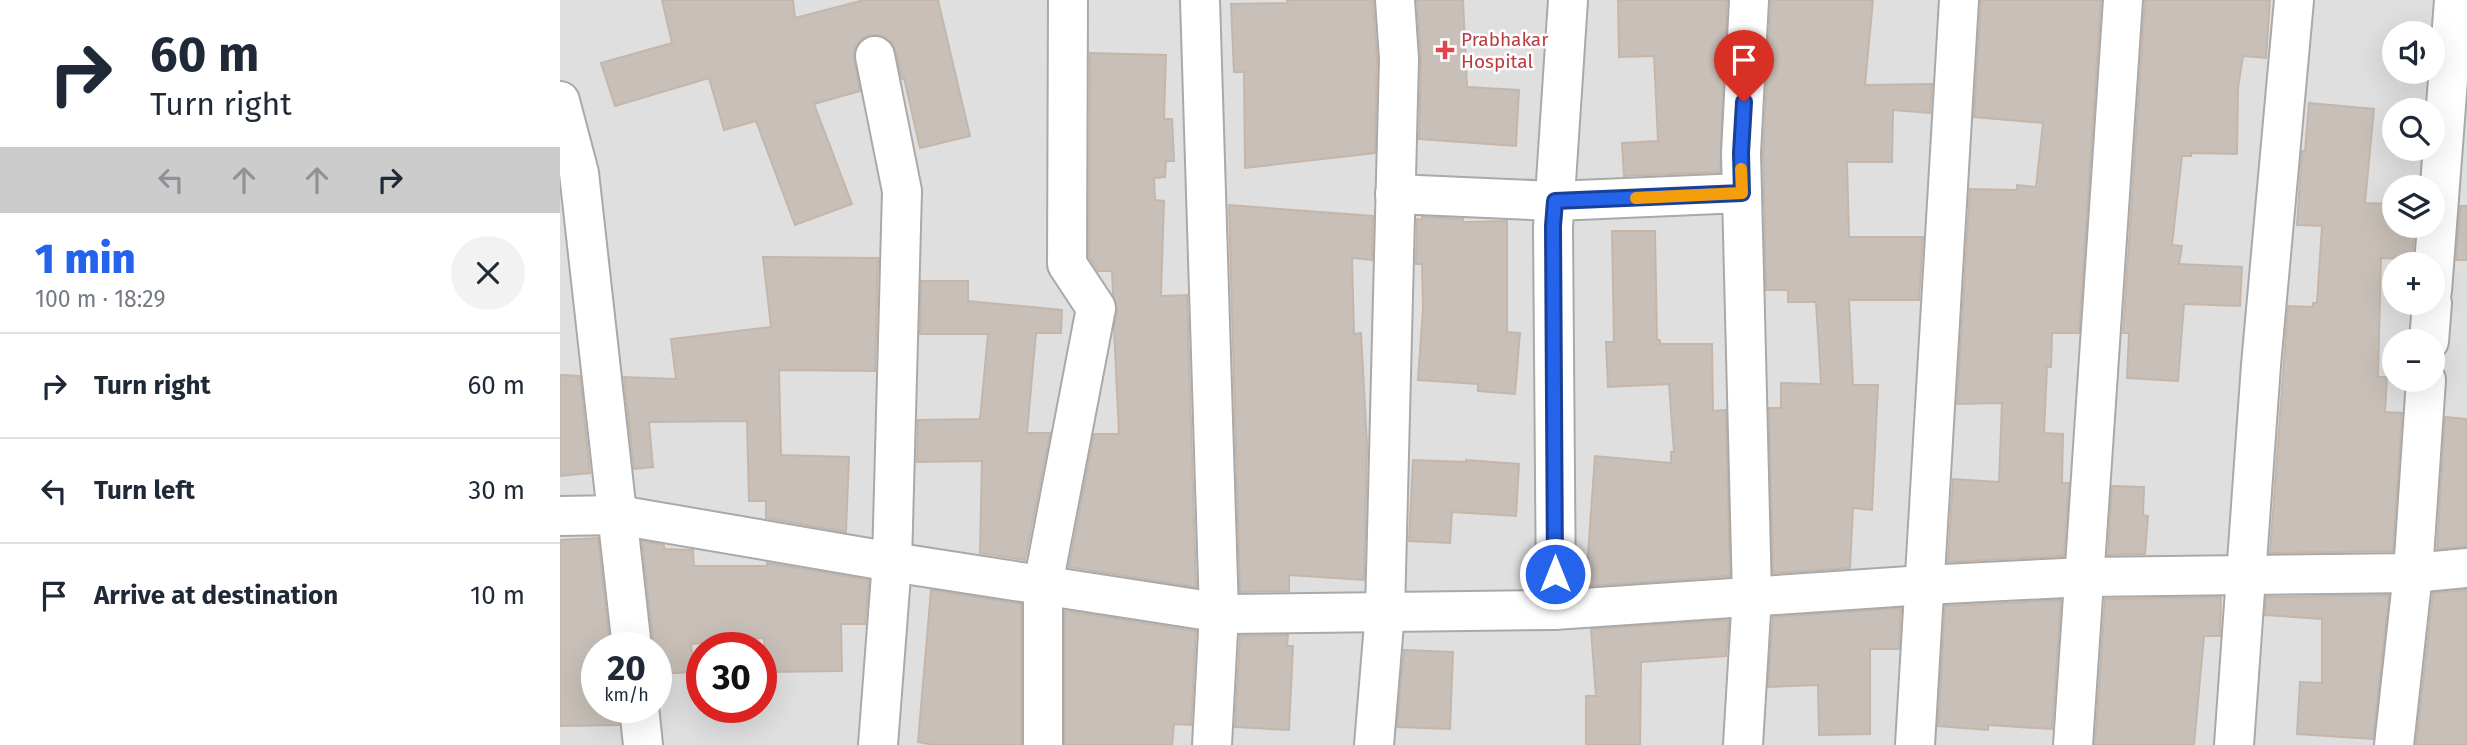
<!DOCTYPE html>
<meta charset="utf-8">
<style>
body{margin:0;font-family:"Fira Sans",sans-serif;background:#f2f2f3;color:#1f2937;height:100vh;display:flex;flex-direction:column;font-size:26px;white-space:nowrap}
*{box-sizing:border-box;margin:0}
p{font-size:23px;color:#747a83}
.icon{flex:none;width:38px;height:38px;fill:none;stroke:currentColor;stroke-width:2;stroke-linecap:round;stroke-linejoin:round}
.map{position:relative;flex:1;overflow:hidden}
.details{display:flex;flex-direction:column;background:#fff;width:560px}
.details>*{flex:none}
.banner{background:#fff;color:#1f2937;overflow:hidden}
.buttons{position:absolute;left:1822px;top:21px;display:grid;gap:14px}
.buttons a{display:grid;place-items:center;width:63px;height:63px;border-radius:50%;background:#fff;box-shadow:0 7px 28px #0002;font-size:35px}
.speed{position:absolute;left:21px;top:632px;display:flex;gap:14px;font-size:35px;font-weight:700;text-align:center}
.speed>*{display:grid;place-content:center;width:91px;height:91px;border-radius:50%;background:#fff;box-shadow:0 7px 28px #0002;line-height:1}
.speed small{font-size:18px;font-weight:400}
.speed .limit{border:10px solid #d22;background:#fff;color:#111}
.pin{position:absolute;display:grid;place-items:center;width:60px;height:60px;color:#fff;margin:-72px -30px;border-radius:50% 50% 50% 0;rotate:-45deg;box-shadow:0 0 7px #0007}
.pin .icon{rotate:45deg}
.me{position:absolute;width:77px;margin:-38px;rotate:0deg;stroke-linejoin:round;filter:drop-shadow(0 0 5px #0008)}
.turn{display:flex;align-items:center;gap:24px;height:147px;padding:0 35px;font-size:32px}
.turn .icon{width:91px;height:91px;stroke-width:2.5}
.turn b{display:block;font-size:49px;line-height:60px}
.lanes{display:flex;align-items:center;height:66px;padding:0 35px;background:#0003;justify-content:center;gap:35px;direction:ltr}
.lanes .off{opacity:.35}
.round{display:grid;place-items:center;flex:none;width:74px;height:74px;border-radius:37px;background:#f2f2f3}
.summary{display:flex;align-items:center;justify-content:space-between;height:119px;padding:0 35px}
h1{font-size:42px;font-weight:800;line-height:52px;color:#2563eb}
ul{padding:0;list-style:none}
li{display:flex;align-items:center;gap:21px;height:105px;padding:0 35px;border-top:2px solid #e0e1e3}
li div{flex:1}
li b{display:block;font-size:26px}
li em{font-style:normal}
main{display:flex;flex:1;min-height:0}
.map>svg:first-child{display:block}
.residential{fill:#e0dfdf;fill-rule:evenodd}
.building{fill:#c7bfb8;stroke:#c4b6ab;stroke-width:2}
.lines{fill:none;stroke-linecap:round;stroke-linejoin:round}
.minor-casing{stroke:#a9a9a9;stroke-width:42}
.minor{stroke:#fff;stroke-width:38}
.route-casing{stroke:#184099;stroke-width:18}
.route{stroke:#2563eb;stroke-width:12}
.slow{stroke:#f59e0b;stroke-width:12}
.health-dot{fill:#e0444e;stroke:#fff;stroke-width:2.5}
.labels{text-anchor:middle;stroke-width:5;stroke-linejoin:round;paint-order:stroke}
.health-label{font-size:19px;fill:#be3a42;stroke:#fff;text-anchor:start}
</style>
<main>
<section class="details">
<div class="banner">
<div class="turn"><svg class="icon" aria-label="right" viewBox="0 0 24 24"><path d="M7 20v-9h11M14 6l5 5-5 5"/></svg><div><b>60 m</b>Turn right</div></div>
<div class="lanes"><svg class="icon off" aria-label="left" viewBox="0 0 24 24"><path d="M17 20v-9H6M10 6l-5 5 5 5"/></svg><svg class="icon off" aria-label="ahead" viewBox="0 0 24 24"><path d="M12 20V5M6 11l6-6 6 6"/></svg><svg class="icon off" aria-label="ahead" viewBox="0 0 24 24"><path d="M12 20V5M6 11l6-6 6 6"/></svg><svg class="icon" aria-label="right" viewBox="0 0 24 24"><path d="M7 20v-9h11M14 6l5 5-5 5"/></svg></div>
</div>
<div class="summary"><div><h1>1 min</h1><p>100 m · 18:29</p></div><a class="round"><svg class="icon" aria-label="close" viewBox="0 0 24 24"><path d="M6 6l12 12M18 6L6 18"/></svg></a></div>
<ul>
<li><svg class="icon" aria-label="right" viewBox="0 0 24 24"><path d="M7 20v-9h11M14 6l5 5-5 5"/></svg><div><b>Turn right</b></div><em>60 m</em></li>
<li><svg class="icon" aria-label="left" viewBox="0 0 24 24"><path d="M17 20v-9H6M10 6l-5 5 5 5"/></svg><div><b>Turn left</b></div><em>30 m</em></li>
<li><svg class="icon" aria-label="arrive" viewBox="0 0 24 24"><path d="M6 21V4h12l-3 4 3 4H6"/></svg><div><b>Arrive at destination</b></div><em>10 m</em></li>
</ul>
</section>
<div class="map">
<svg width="1907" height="745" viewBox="0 0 1907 745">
<rect width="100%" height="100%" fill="#f2efe9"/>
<path class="residential" d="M0,0H1907V745H0ZM1834,33H1872V72H1834ZM1834,110H1872V149H1834ZM1834,187H1872V226H1834ZM1834,264H1872V303H1834ZM1834,341H1872V380H1834ZM37,648H96V707H37ZM142,648H201V707H142Z"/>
<g class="building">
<path d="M102,0H233L235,18L304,0H378L410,136L360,148L344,78L342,79L336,52L332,42L321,35H310L301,39L295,48L294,60L300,91L254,104L292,204L235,225L196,121L164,130L149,78L55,106L41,63L112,43Z"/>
<path d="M727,0H813L817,59L815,153L685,168L684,72H674L671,4L728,3Z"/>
<path d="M857,0H903L907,87L959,90L956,146L859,139L861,59Z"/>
<path d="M1058,0H1167L1160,172L1064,176L1062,143L1098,141L1094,56L1059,57Z"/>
<path d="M1211,0H1313L1305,85L1372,84L1370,113L1333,110L1332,162H1287L1289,237H1363L1359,300H1289L1293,385H1318L1312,510L1293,508L1290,568L1213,573L1209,408H1221V383L1261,384L1256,302H1228V290H1206L1203,153Z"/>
<path d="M1421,0H1541L1519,333H1492L1491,367H1487L1484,433L1503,434L1502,483H1509L1504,556L1388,562L1393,479L1439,482L1442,403L1397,404L1410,189L1457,190V185L1476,187L1483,123L1414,117Z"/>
<path d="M1585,0H1710L1706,58L1683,56L1678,88L1677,154L1631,153V156H1622L1612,245L1622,246L1619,264L1682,267L1680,306L1624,304L1618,381L1567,378L1569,333H1563Z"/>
<path d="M530,53L606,55L604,119H612L614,161H606L605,177L594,178L595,200L604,201L601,296L627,295L636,587L509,567L534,434H559L554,328L557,311L553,294L552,271H538L529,257Z"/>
<path d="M1749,103L1814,109L1805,203L1834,204V226H1855L1852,259L1821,258L1818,377H1827L1825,412L1842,413L1833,551L1710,553L1728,306L1753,307V303H1757L1762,226L1737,225L1742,151H1745Z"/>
<path d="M669,205L813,216L812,260L792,258L794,334L801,333L807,445L804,580L729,575V591L680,592Z"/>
<path d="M1900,206H1907V260H1896Z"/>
<path d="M862,217L903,219V222L947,221V332L960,333L955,394L918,391V384L858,380L863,308L862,264H856L857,219L862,220Z"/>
<path d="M1052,231H1095L1097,340H1100V344H1152L1153,411L1166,410L1170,576L1028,586L1027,568L1035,456L1111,463V452H1114L1109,384L1048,387L1046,342H1054Z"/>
<path d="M203,257L318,258L315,371L219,370L221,455L289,457L286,532L206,518V501H189L187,421L89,422L93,467L74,469L64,377L116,379L111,339L211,327Z"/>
<path d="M361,281H408V301L502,310L501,333H476L467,433H490L465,560L420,553L422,461L357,462L358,420L420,419L428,334H360Z"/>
<path d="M0,375L20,376L30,473L0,476Z"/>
<path d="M1885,417L1907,419V546L1877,549Z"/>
<path d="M853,460L906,462V460L959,464L956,516L892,512L890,543L849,541Z"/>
<path d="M1552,486L1584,487L1583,515L1588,516L1585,554L1548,555Z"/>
<path d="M38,538L50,648H37V707H58L59,725L0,726V540Z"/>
<path d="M82,541L104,545V549L133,550L134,566H207V563L309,580L305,624H281L282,671L205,672L204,638L131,644L134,672L96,674V648H94Z"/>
<path d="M371,590L461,604V745H374L358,742Z"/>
<path d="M1907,590V745H1856L1873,593Z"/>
<path d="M1829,595L1813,739L1737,734L1740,682L1762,683V619L1705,615L1706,597Z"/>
<path d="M1661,597L1660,636H1644L1634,745H1535L1545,599Z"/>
<path d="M1501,600L1492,729L1428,725V730L1378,726L1385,606Z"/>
<path d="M1341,608L1339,649H1310V734L1259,735L1258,685L1208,687L1213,617Z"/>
<path d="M505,611L636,631L631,725L614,724L612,745H505Z"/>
<path d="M1169,620L1166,656L1081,662L1080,745H1026V696H1036L1031,629Z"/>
<path d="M728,635L727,646H733L729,730L675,727L680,636Z"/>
<path d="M844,650L893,652L890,729L837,727Z"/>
</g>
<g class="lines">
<g class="minor-casing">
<g id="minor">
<path d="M640,0L659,613L652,745"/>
<path d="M315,56L342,191L332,562L318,745"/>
<path d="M0,101L19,173L72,648"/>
<path d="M835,194L995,201L1182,193"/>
<path d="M1872,291L1894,0"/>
<path d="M1869,341L1872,303"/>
<path d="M0,516L58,515L332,562L669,614L994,610L1364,585L1525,577L1853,573L1907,568"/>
<path d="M994,610L996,600L993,227L1008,0"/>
<path d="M79,707L83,745"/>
<path d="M483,745V585L536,308L507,264L508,0"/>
<path d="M814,745L825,612L839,59L835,0"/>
<path d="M1183,745L1192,596L1181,153L1189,0"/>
<path d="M1355,745L1399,0"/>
<path d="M1513,745L1563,0"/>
<path d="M1674,745L1701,365L1734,0"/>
<path d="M1834,745L1853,573L1866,380"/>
</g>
</g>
<use href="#minor" class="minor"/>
</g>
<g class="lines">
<g class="route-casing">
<path id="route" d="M995,574L993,226L995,201L1182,193L1181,153L1184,102"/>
</g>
<use href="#route" class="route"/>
<path class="slow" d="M1076,198L1182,193L1181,169"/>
</g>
<path class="health-dot" d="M881.5 39.5h7v7h7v7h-7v7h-7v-7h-7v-7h7z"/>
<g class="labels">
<g class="health-label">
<text x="901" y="46">Prabhakar<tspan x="901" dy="22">Hospital</tspan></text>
</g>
</g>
</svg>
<div class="buttons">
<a><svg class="icon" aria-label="sound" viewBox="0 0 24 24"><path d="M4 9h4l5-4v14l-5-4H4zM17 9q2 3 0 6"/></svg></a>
<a><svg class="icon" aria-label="search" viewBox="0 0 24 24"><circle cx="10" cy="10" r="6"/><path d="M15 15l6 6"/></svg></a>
<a><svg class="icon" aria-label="layers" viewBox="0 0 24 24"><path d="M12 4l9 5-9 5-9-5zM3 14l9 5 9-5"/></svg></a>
<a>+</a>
<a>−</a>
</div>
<div class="speed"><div>20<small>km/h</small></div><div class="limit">30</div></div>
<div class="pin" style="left:1184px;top:102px;background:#d93025"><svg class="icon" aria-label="arrive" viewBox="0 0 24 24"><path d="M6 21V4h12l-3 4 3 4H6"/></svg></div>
<svg class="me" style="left:995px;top:574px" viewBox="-20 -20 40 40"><circle r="17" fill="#2563eb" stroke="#fff" stroke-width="3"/><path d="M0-11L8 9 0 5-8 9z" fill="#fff"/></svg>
</div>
</main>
